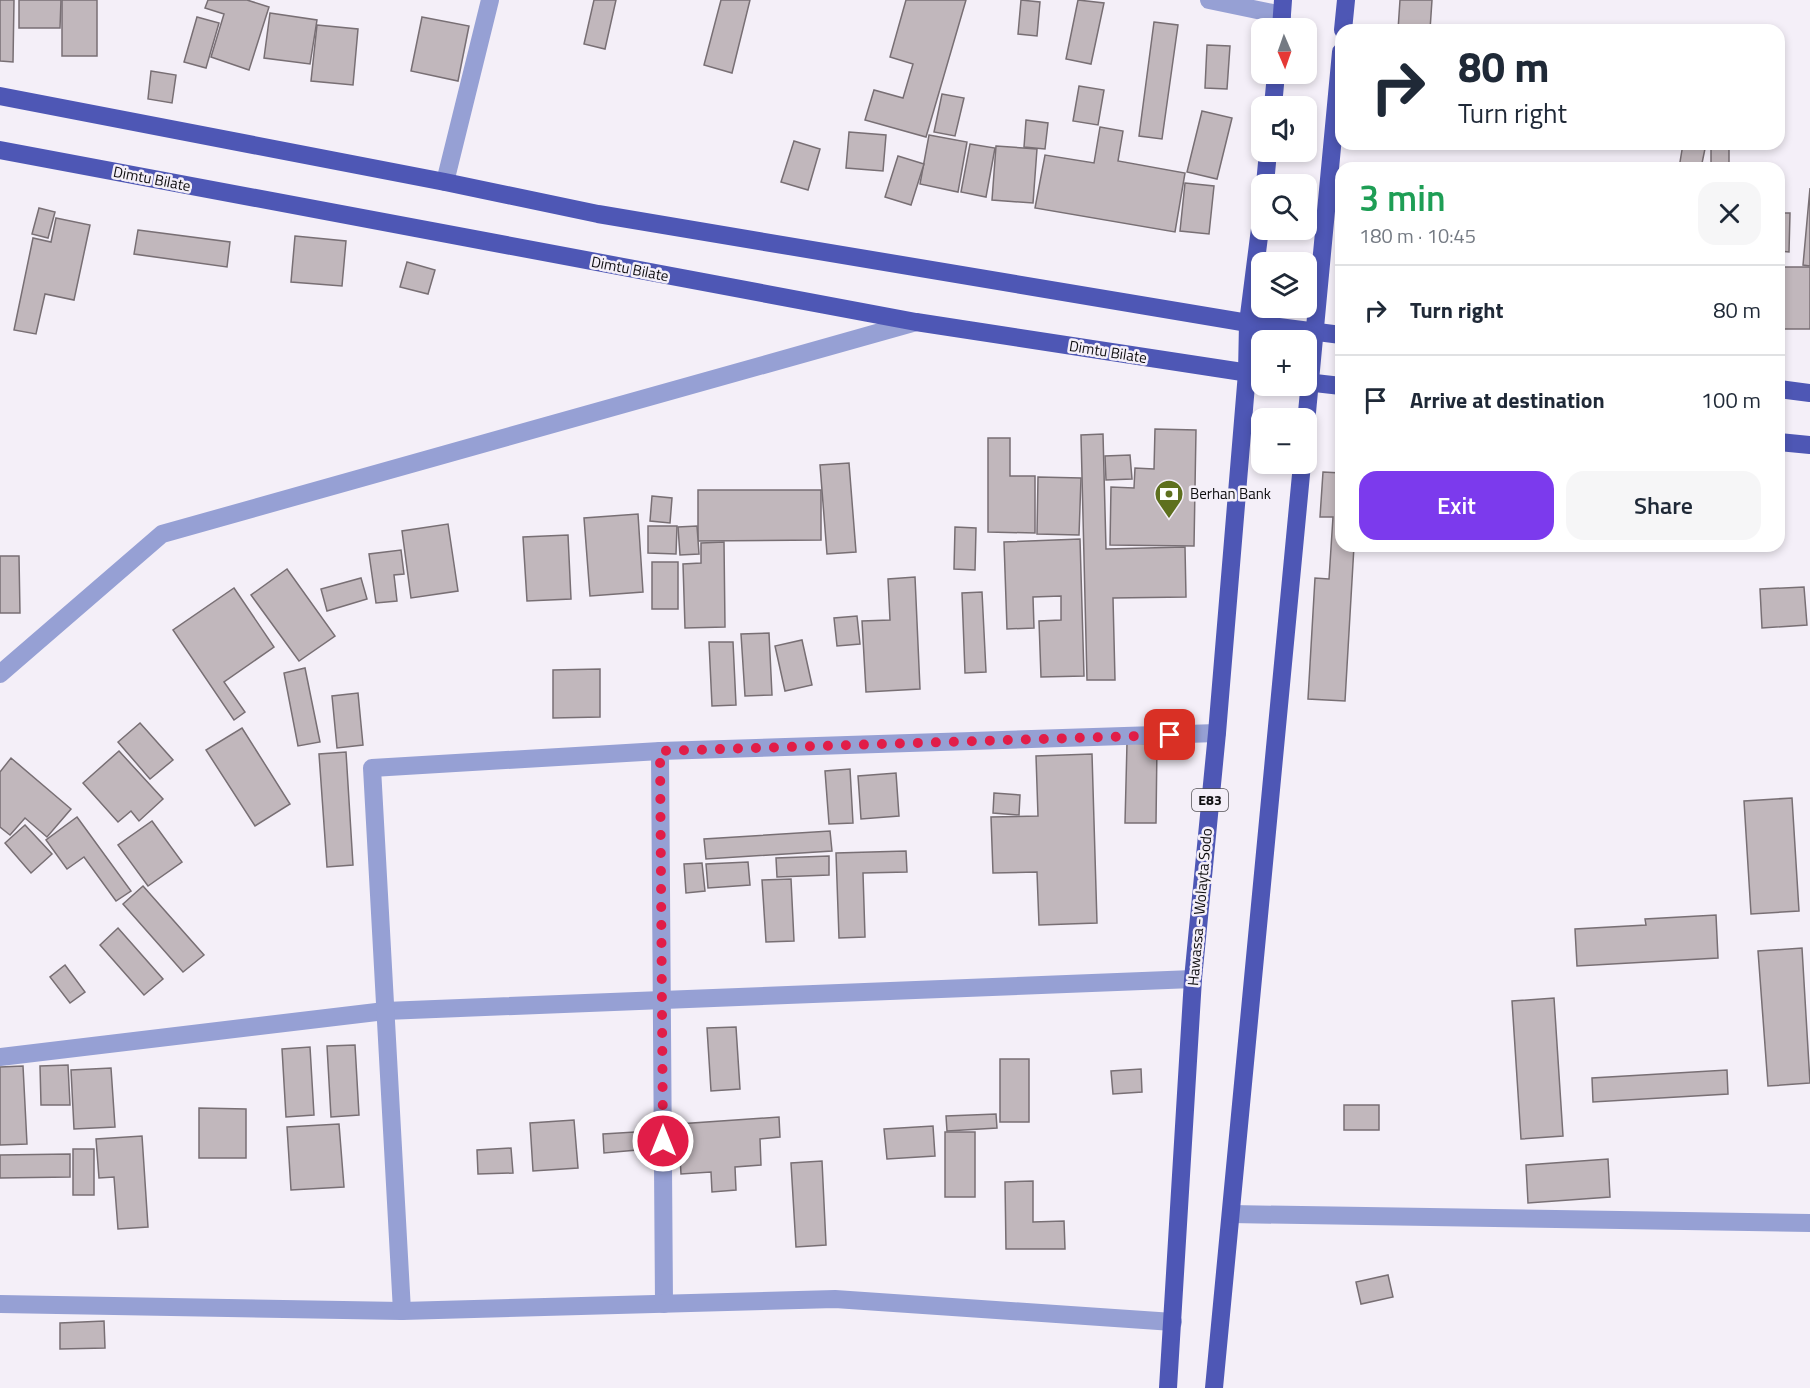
<!DOCTYPE html>
<meta charset="utf-8">
<style>
body{margin:0;font-family:"Titillium Web",sans-serif;background:#f6f6f7;color:#1f2937;height:100vh;display:flex;flex-direction:column;font-size:22px;white-space:nowrap}
*{box-sizing:border-box;margin:0}
p{font-size:20px;color:#747a83}
.icon{flex:none;width:33px;height:33px;fill:none;stroke:currentColor;stroke-width:2;stroke-linecap:round;stroke-linejoin:round}
.map{position:relative;flex:1;overflow:hidden}
.details{position:absolute;left:1335px;top:162px;width:450px;height:390px;display:flex;flex-direction:column;background:#fff;border-radius:18px;box-shadow:0 3px 9px #0003}
.details>*{flex:none}
.guide{position:absolute;left:1335px;top:24px;width:450px;height:126px;border-radius:18px;box-shadow:0 3px 9px #0003;background:#fff;color:#1f2937;overflow:hidden}
.needle{width:39px;rotate:178deg}
.fabs{position:absolute;left:1251px;top:18px;display:grid;gap:12px}
.fabs a{display:grid;place-items:center;width:66px;height:66px;border-radius:12px;background:#fff;box-shadow:0 3px 9px #0003;font-size:30px}
.pin{position:absolute;display:grid;place-items:center;width:51px;height:51px;color:#fff;margin:-26px;border-radius:12px;box-shadow:0 3px 9px #0006}
.me{position:absolute;width:66px;margin:-33px;rotate:0deg;stroke-linejoin:round;filter:drop-shadow(0 0 4px #0008)}
.turn{display:flex;align-items:center;gap:21px;height:126px;padding:0 24px;font-size:27px}
.turn .icon{width:78px;height:78px;stroke-width:2.5}
.turn b{display:block;font-size:42px;line-height:51px}
.round{display:grid;place-items:center;flex:none;width:63px;height:63px;border-radius:18px;background:#f6f6f7}
.overview{display:flex;align-items:center;justify-content:space-between;height:102px;padding:0 24px}
h1{font-size:36px;font-weight:600;line-height:45px;color:#1e9e55}
.button{display:flex;gap:12px;margin-top:auto;padding:12px 24px}
.button a{flex:1;height:69px;border-radius:18px;background:#7c3aed;color:#fff;font-size:24px;font-weight:600;line-height:69px;text-align:center}
.button a+a{background:#f6f6f7;color:#1f2937}
ul{padding:0;list-style:none}
li{display:flex;align-items:center;gap:18px;height:90px;padding:0 24px;border-top:2px solid #e0e1e3}
li div{flex:1}
li b{display:block;font-size:22px}
li em{font-style:normal}
.map>svg:first-child{display:block}
.building{fill:#c1b7bc;stroke:#786f74;stroke-width:1.5}
.lines{fill:none;stroke-linecap:round;stroke-linejoin:round}
.minor{stroke:#96a0d4;stroke-width:18}
.major{stroke:#4e57b5;stroke-width:18}
.route{stroke:#e11d48;stroke-width:10;stroke-dasharray:0 18}
.labels{text-anchor:middle;stroke-width:5;stroke-linejoin:round;paint-order:stroke}
.shield{fill:#f4eff8;stroke:#535155;stroke-width:1.5}
.shield-label{font-size:14px;font-weight:bold;fill:#0e0d0f}
.street-label{font-size:15px;fill:#0e0d0f;stroke:#f4eff8}
.poi-label{font-size:15px;fill:#0e0d0f;stroke:#f4eff8;text-anchor:start}
</style>
<div class="map">
<svg width="1810" height="1388" viewBox="0 0 1810 1388">
<rect width="100%" height="100%" fill="#f4eff8"/>
<g class="building">
<path d="M0,0H14L13,62L0,61Z"/>
<path d="M19,0H61L60,28H19Z"/>
<rect x="62" y="0" width="35" height="56"/>
<path d="M208,0H247L269,7L249,70L211,57L224,14L205,8Z"/>
<path d="M594,0H616L605,49L584,44Z"/>
<path d="M721,0H750L732,73L704,65Z"/>
<path d="M906,0H966L926,137L865,120L874,90L903,98L913,64L890,57Z"/>
<path d="M1021,0L1040,2L1037,36L1018,34Z"/>
<path d="M1078,0L1104,3L1091,64L1066,59Z"/>
<path d="M1400,0H1432L1430,30H1398Z"/>
<path d="M270,13L317,20L310,64L264,58Z"/>
<path d="M197,17L219,23L206,68L184,62Z"/>
<path d="M422,17L469,26L458,81L411,71Z"/>
<path d="M1154,22L1178,25L1162,139L1139,136Z"/>
<path d="M317,25L358,29L353,85L311,81Z"/>
<path d="M1207,45L1230,46L1227,89L1205,88Z"/>
<path d="M151,71L176,75L172,103L148,99Z"/>
<path d="M1079,86L1104,90L1098,125L1073,121Z"/>
<path d="M942,94L964,98L955,136L934,132Z"/>
<path d="M1202,111L1232,118L1217,179L1187,172Z"/>
<path d="M1026,120L1048,123L1045,149L1024,147Z"/>
<path d="M1100,127L1123,131L1118,161L1185,173L1175,232L1035,208L1045,155L1094,163Z"/>
<path d="M849,132L886,135L883,171L846,168Z"/>
<path d="M929,135L967,142L958,192L920,184Z"/>
<path d="M794,141L820,149L808,190L781,182Z"/>
<path d="M970,144L995,148L986,197L961,192Z"/>
<path d="M1683,144H1706L1701,168H1679Z"/>
<rect x="1711" y="144" width="18" height="24"/>
<path d="M996,146L1037,149L1033,203L992,200Z"/>
<path d="M898,156L924,164L911,205L885,197Z"/>
<path d="M1185,183L1214,186L1209,234L1180,231Z"/>
<path d="M1810,188V266L1803,265Z"/>
<path d="M39,208L55,212L48,238L32,234Z"/>
<path d="M1779,213H1790L1789,252L1779,251Z"/>
<path d="M56,218L90,225L74,300L45,294L36,334L14,330L33,238L51,242Z"/>
<path d="M138,230L230,242L227,267L134,254Z"/>
<path d="M295,236L346,241L342,286L291,282Z"/>
<path d="M407,262L435,270L428,294L400,287Z"/>
<rect x="1783" y="267" width="27" height="62"/>
<path d="M1155,429L1196,430L1194,546L1110,545L1111,487L1134,488L1135,468L1154,469Z"/>
<path d="M1103,434L1106,549L1185,547L1186,597L1113,598L1115,680H1087L1081,435Z"/>
<path d="M988,438H1010V476H1035V533L988,532Z"/>
<path d="M1130,455L1132,479L1106,480L1105,456Z"/>
<path d="M849,463L856,552L827,554L820,465Z"/>
<path d="M1323,472L1341,473V546H1354L1345,701L1308,699L1315,578L1329,579L1333,517H1320Z"/>
<path d="M1038,477L1081,478L1079,535L1037,534Z"/>
<path d="M698,490H821V540L698,541Z"/>
<path d="M652,496L672,498L670,523L650,521Z"/>
<path d="M638,514L643,592L590,596L584,518Z"/>
<path d="M448,524L458,591L411,598L402,531Z"/>
<path d="M648,526H677L676,554L648,553Z"/>
<path d="M697,526L699,554L680,555L678,527Z"/>
<path d="M955,527L976,528L975,570L954,569Z"/>
<path d="M568,535L571,599L527,601L523,537Z"/>
<path d="M1080,539L1084,676L1041,677L1039,621L1061,620V596L1033,597L1034,628L1007,629L1004,542Z"/>
<path d="M724,542L725,627L685,628L683,564L701,563V543Z"/>
<path d="M401,550L404,574L394,575L397,601L376,603L369,554Z"/>
<path d="M0,556H19L20,613H0Z"/>
<rect x="652" y="562" width="26" height="47"/>
<path d="M287,569L335,636L299,661L251,595Z"/>
<path d="M915,577L920,689L866,692L862,621L890,620L888,579Z"/>
<path d="M361,578L367,599L327,611L321,589Z"/>
<path d="M1804,587L1807,625L1762,628L1760,589Z"/>
<path d="M234,588L274,647L224,682L245,712L234,720L173,630Z"/>
<path d="M982,592L986,672L965,673L962,593Z"/>
<path d="M857,616L860,644L837,646L834,618Z"/>
<path d="M769,633L772,695L745,696L741,634Z"/>
<path d="M802,640L812,685L785,691L775,646Z"/>
<path d="M709,642H733L736,705L712,706Z"/>
<path d="M305,668L320,742L298,746L284,673Z"/>
<path d="M600,669V717L553,718V670Z"/>
<path d="M358,693L363,745L337,748L332,696Z"/>
<path d="M140,723L173,760L150,779L118,742Z"/>
<path d="M242,728L290,804L255,826L206,750Z"/>
<path d="M1127,743L1157,744L1156,823H1125Z"/>
<path d="M119,751L163,799L139,821L131,811L118,822L83,783Z"/>
<path d="M346,752L353,865L327,867L319,754Z"/>
<path d="M1092,754L1097,923L1039,925L1037,872L993,873L991,817L1038,816L1036,756Z"/>
<path d="M11,758L71,809L47,837L25,818L10,835L0,827V772Z"/>
<path d="M850,769L853,823L829,824L825,771Z"/>
<path d="M896,773L899,816L861,819L858,776Z"/>
<path d="M994,793L1020,795L1019,815L993,813Z"/>
<path d="M1792,798L1799,911L1751,914L1744,801Z"/>
<path d="M77,817L131,891L116,901L84,857L67,869L46,840Z"/>
<path d="M152,821L182,862L148,886L118,845Z"/>
<path d="M25,825L52,854L31,873L5,843Z"/>
<path d="M830,831L832,851L706,859L704,839Z"/>
<path d="M906,851L907,872L863,873L865,937L839,938L836,853Z"/>
<path d="M829,856V875L777,877L776,858Z"/>
<path d="M748,862L750,885L708,888L706,864Z"/>
<path d="M702,863L705,891L686,893L684,864Z"/>
<path d="M791,879L794,941L766,942L762,880Z"/>
<path d="M143,886L204,955L183,972L123,904Z"/>
<path d="M1716,915L1718,958L1577,966L1575,929L1646,925L1645,919Z"/>
<path d="M118,928L163,979L144,995L100,945Z"/>
<path d="M1802,948L1810,1083L1768,1086L1758,951Z"/>
<path d="M65,965L85,992L70,1003L50,977Z"/>
<path d="M1554,998L1563,1136L1521,1139L1512,1001Z"/>
<path d="M736,1027L740,1089L711,1091L707,1028Z"/>
<path d="M355,1045L359,1115L331,1117L327,1046Z"/>
<path d="M310,1047L314,1115L286,1117L282,1049Z"/>
<rect x="1000" y="1059" width="29" height="63"/>
<path d="M68,1065L70,1105H41L40,1066Z"/>
<path d="M23,1066L27,1144L0,1145V1067Z"/>
<path d="M111,1068L115,1127L74,1129L71,1070Z"/>
<path d="M1141,1069L1142,1092L1113,1094L1111,1071Z"/>
<path d="M1727,1070L1728,1094L1593,1102L1592,1078Z"/>
<rect x="1344" y="1105" width="35" height="25"/>
<path d="M199,1108L246,1109V1158H199Z"/>
<path d="M996,1114L997,1128L947,1131L946,1116Z"/>
<path d="M779,1117L780,1137L760,1139L761,1165L735,1167L736,1190L712,1192L711,1172L681,1174L678,1124Z"/>
<path d="M574,1120L578,1168L533,1171L530,1123Z"/>
<path d="M339,1124L344,1187L291,1190L287,1127Z"/>
<path d="M933,1126L935,1156L887,1159L884,1129Z"/>
<path d="M635,1132L637,1150L604,1153L603,1134Z"/>
<rect x="945" y="1132" width="30" height="65"/>
<path d="M142,1136L148,1227L118,1229L114,1177L99,1178L96,1139Z"/>
<path d="M511,1148L513,1173L478,1174L477,1150Z"/>
<rect x="73" y="1149" width="21" height="46"/>
<path d="M70,1154V1177L0,1178V1155Z"/>
<path d="M1608,1159L1610,1197L1528,1203L1526,1165Z"/>
<path d="M822,1161L826,1245L796,1247L791,1163Z"/>
<path d="M1033,1181V1222L1064,1221L1065,1249H1006L1005,1182Z"/>
<path d="M1388,1275L1393,1297L1361,1304L1356,1282Z"/>
<path d="M104,1321L105,1348L60,1349V1323Z"/>
</g>
<g class="lines">
<g class="minor">
<path d="M1209,0L1282,15"/>
<path d="M445,182L490,0"/>
<path d="M0,674L162,534L916,322"/>
<path d="M660,751L664,1304"/>
<path d="M0,1057L385,1011L1193,979"/>
<path d="M1231,1214L1810,1223"/>
<path d="M0,1304L402,1311L835,1299L1173,1322"/>
<path d="M402,1311L372,768L660,751L1217,733"/>
</g>
<g class="major">
<path d="M1281,28L1283,0"/>
<path d="M1343,30L1346,0"/>
<path d="M0,96L445,182L598,214L1248,323L1341,335"/>
<path d="M1273,106L1276,74"/>
<path d="M0,150L916,322L1262,375"/>
<path d="M1265,184L1268,152"/>
<path d="M1306,382L1341,386"/>
<path d="M1779,389L1810,393"/>
<path d="M1306,423L1341,52"/>
<path d="M1779,442L1810,445"/>
<path d="M1168,1388L1193,979L1217,733L1247,373L1248,323L1262,213"/>
<path d="M1214,1388L1302,464"/>
</g>
</g>
<g class="lines">
<path class="route" d="M663,1141L660,751L1170,735"/>
</g>
<defs>
<g id="bank-pin" transform="scale(1.5)"><path d="M0 17L-7.5 6A9.5 9.5 0 1 1 7.5 6Z" fill="#5e701e" stroke="#f4eff8"/><path d="M-6-4H6V4H-6ZM0-2.3a2.3 2.3 0 1 0 0 4.6a2.3 2.3 0 1 0 0-4.6Z" fill="#fff"/></g>
</defs>
<g fill-rule="evenodd">
<use href="#bank-pin" x="1169" y="494"/>
</g>
<g class="labels">
<rect class="shield" x="1192" y="789" width="36" height="22" rx="4.5"/>
<g class="shield-label">
<text x="1210" y="805">E83</text>
</g>
<g class="street-label">
<text transform="translate(152 179) rotate(11)" y="5">Dimtu Bilate</text>
<text transform="translate(630 269) rotate(11)" y="5">Dimtu Bilate</text>
<text transform="translate(1108 352) rotate(9)" y="5">Dimtu Bilate</text>
<text transform="translate(1200 907) rotate(-85)" y="5">Hawassa - Wolayta Sodo</text>
</g>
<g class="poi-label">
<text x="1190" y="499">Berhan Bank</text>
</g>
</g>
</svg>
<div class="fabs">
<a><svg class="needle" viewBox="-14 -14 28 28"><path d="M0-13l5 13h-10z" fill="#e53935"/><path d="M0 13l5-13h-10z" fill="#747a83"/></svg></a>
<a><svg class="icon" aria-label="sound" viewBox="0 0 24 24"><path d="M4 9h4l5-4v14l-5-4H4zM17 9q2 3 0 6"/></svg></a>
<a><svg class="icon" aria-label="search" viewBox="0 0 24 24"><circle cx="10" cy="10" r="6"/><path d="M15 15l6 6"/></svg></a>
<a><svg class="icon" aria-label="layers" viewBox="0 0 24 24"><path d="M12 4l9 5-9 5-9-5zM3 14l9 5 9-5"/></svg></a>
<a>+</a>
<a>−</a>
</div>
<div class="pin" style="left:1170px;top:735px;background:#d93025"><svg class="icon" aria-label="arrive" viewBox="0 0 24 24"><path d="M6 21V4h12l-3 4 3 4H6"/></svg></div>
<svg class="me" style="left:663px;top:1141px" viewBox="-20 -20 40 40"><circle r="17" fill="#e11d48" stroke="#fff" stroke-width="3"/><path d="M0-11L8 9 0 5-8 9z" fill="#fff"/></svg>
<div class="guide">
<div class="turn"><svg class="icon" aria-label="right" viewBox="0 0 24 24"><path d="M7 20v-9h11M14 6l5 5-5 5"/></svg><div><b>80 m</b>Turn right</div></div>
</div>
<section class="details">
<div class="overview"><div><h1>3 min</h1><p>180 m · 10:45</p></div><a class="round"><svg class="icon" aria-label="close" viewBox="0 0 24 24"><path d="M6 6l12 12M18 6L6 18"/></svg></a></div>
<ul>
<li><svg class="icon" aria-label="right" viewBox="0 0 24 24"><path d="M7 20v-9h11M14 6l5 5-5 5"/></svg><div><b>Turn right</b></div><em>80 m</em></li>
<li><svg class="icon" aria-label="arrive" viewBox="0 0 24 24"><path d="M6 21V4h12l-3 4 3 4H6"/></svg><div><b>Arrive at destination</b></div><em>100 m</em></li>
</ul>
<div class="button"><a>Exit</a><a>Share</a></div>
</section>
</div>
